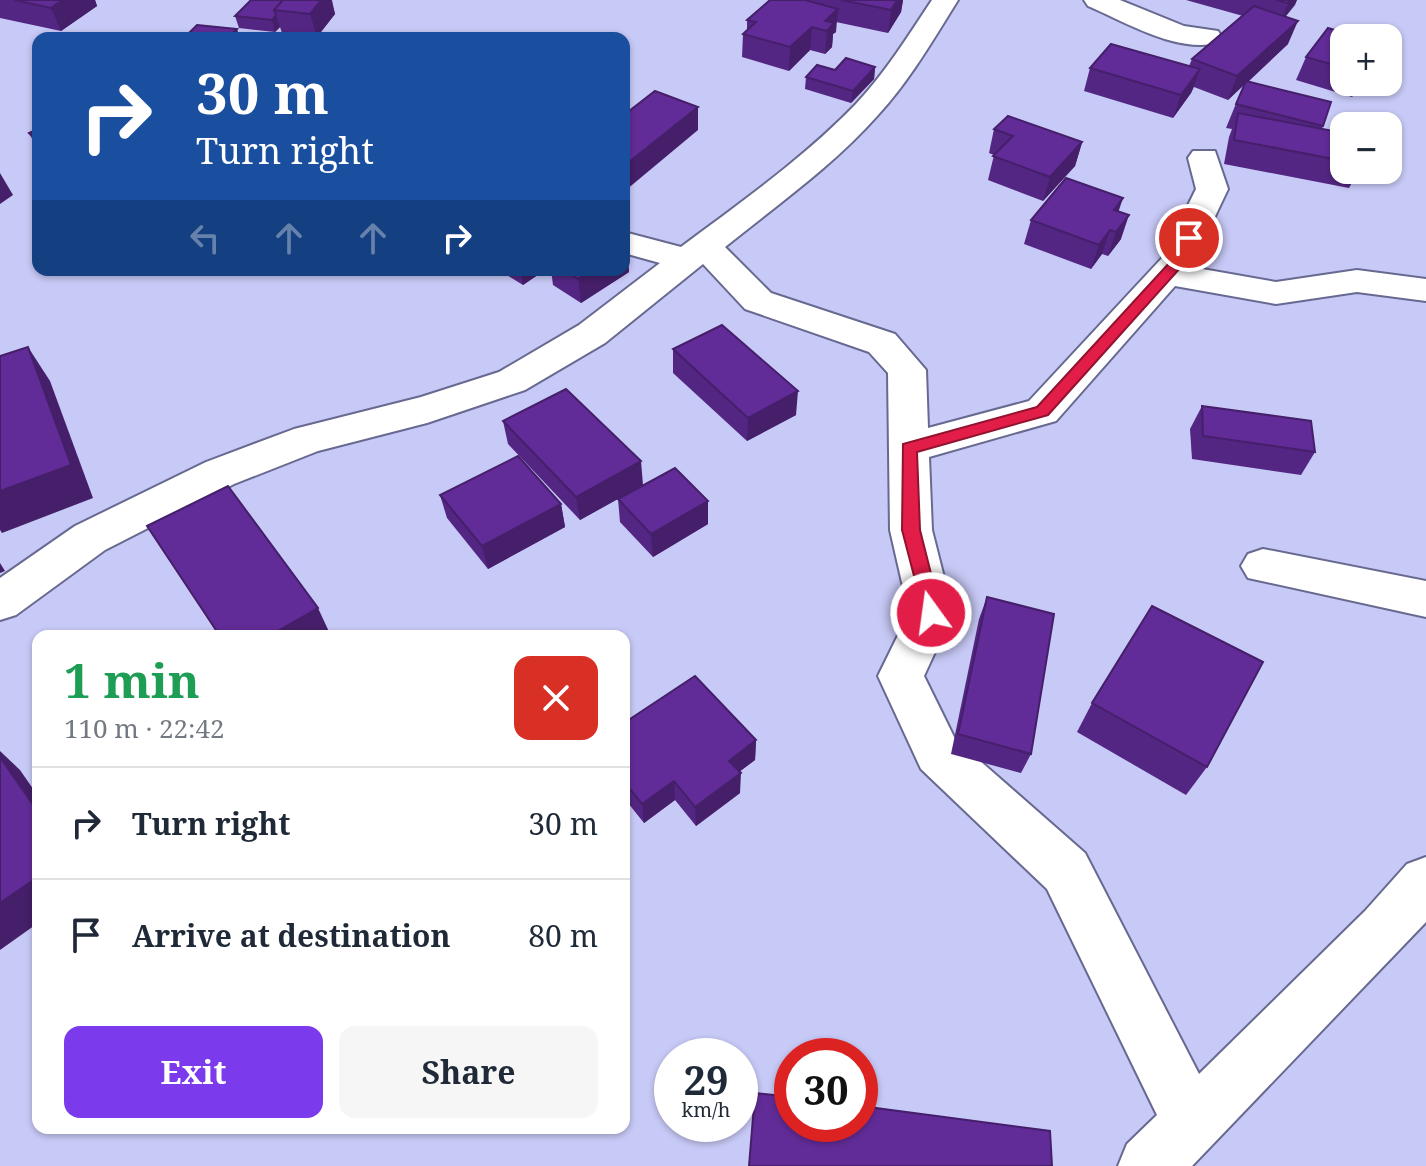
<!DOCTYPE html>
<meta charset="utf-8">
<style>
body{margin:0;font-family:"Noto Serif",serif;background:#f6f6f7;color:#1f2937;height:100vh;display:flex;flex-direction:column;font-size:30px;white-space:nowrap}
*{box-sizing:border-box;margin:0}
p{font-size:26px;color:#747a83}
.icon{flex:none;width:44px;height:44px;fill:none;stroke:currentColor;stroke-width:2;stroke-linecap:round;stroke-linejoin:round}
.map{position:relative;flex:1;overflow:hidden}
.drawer{position:absolute;left:32px;top:630px;width:598px;height:504px;display:flex;flex-direction:column;background:#fff;border-radius:16px;box-shadow:0 2px 6px #0004}
.drawer>*{flex:none}
.guide{position:absolute;left:32px;top:32px;width:598px;height:244px;border-radius:16px;box-shadow:0 2px 6px #0004;background:#1a4fa0;color:#fff;overflow:hidden}
.tools{position:absolute;left:1330px;top:24px;display:grid;gap:16px}
.tools a{display:grid;place-items:center;width:72px;height:72px;border-radius:16px;background:#fff;box-shadow:0 2px 6px #0004;font-size:40px}
.speed{position:absolute;left:654px;top:1038px;display:flex;gap:16px;font-size:40px;font-weight:700;text-align:center}
.speed>*{display:grid;place-content:center;width:104px;height:104px;border-radius:50%;background:#fff;box-shadow:0 2px 6px #0004;line-height:1}
.speed small{font-size:20px;font-weight:400}
.speed .limit{border:12px solid #d22;background:#fff;color:#111}
.pin{position:absolute;display:grid;place-items:center;width:68px;height:68px;color:#fff;margin:-34px;border:4px solid #fff;border-radius:50%;box-shadow:0 2px 8px #0007}
.me{position:absolute;width:88px;margin:-44px;rotate:346deg;stroke-linejoin:round;filter:drop-shadow(0 0 6px #0008)}
.turn{display:flex;align-items:center;gap:28px;height:168px;padding:0 32px;font-size:36px}
.turn .icon{width:104px;height:104px;stroke-width:2.5}
.turn b{display:block;font-size:56px;line-height:68px}
.lanes{display:flex;align-items:center;height:76px;padding:0 32px;background:#0003;justify-content:center;gap:40px;direction:ltr}
.lanes .off{opacity:.35}
.round{display:grid;place-items:center;flex:none;width:84px;height:84px;border-radius:16px;background:#f6f6f7}
.headline{display:flex;align-items:center;justify-content:space-between;height:136px;padding:0 32px}
h1{font-size:48px;font-weight:700;line-height:60px;color:#1e9e55}
.button{display:flex;gap:16px;margin-top:auto;padding:16px 32px}
.button a{flex:1;height:92px;border-radius:16px;background:#7c3aed;color:#fff;font-size:32px;font-weight:700;line-height:92px;text-align:center}
.button a+a{background:#f6f6f7;color:#1f2937}
ul{padding:0;list-style:none}
li{display:flex;align-items:center;gap:24px;height:112px;padding:0 32px;border-top:2px solid #e0e1e3}
li div{flex:1}
li b{display:block;font-size:30px}
li em{font-style:normal}
.map>svg:first-child{display:block}
.lines{fill:none;stroke-linecap:round;stroke-linejoin:round}
.minor-casing{stroke:#676990;stroke-width:4}
.minor{fill:#fff;fill-rule:evenodd}
.wall{fill:#542683}
.shaded-wall{fill:#451f6a}
.building{fill:#622c98;stroke:#451f6a;stroke-width:2}
.route{fill:#e11d48;stroke:#92132f;stroke-width:2}
</style>
<div class="map">
<svg width="1426" height="1166" viewBox="0 0 1426 1166">
<rect width="100%" height="100%" fill="#c7c9f6"/>
<g class="lines">
<g class="minor-casing">
<g id="minor">
<path d="M932,0H958C933,40 910,80 878,115C834,165 777,205 725,247L771,293L895,334L926,370L928,428L1029,401L1162,258L1196,189L1188,158L1193,151H1215L1228,189L1191,267L1276,282L1357,270L1426,279V301L1357,292L1276,304L1175,286L1056,421L929,457L932,530L953,613L924,676L955,739L1085,853L1199,1074L1365,911L1407,864L1426,857V922L1192,1166H1118L1127,1144L1157,1115L1047,889L921,769L878,676L909,613L890,530L888,373L869,352L745,309L703,264L605,343L525,390L427,423L318,451L234,484L105,550L16,615L0,620V578L75,526L206,462L294,429L421,397L499,372L579,325L660,263L624,253V232L681,247C741,202 804,158 856,104C886,72 908,36 932,0Z"/>
<path d="M1084,0H1120L1184,26L1218,31L1222,37L1218,43C1175,53 1126,22 1088,6Z"/>
<path d="M1263,549L1426,581V617L1248,578L1241,566L1248,554Z"/>
</g>
</g>
<use href="#minor" class="minor"/>
</g>
<g class="wall">
<path d="M0,0H95L97,6L61,31L0,18Z"/>
<path d="M251,0H332L335,14L317,37L282,33L280,27L275,32L239,28L235,16Z"/>
<path d="M770,0H903L901,12L888,33L836,22V32L833,34L832,47L825,54L810,50L789,71L742,57L743,34L747,30V20Z"/>
<path d="M1186,0H1297L1285,17L1288,44L1248,82L1331,102L1322,129L1344,133V170H1359L1349,188L1224,164L1229,137L1232,129L1226,128L1244,84L1228,100L1194,87L1191,93L1173,118L1084,91L1090,68L1189,66L1192,59L1243,16Z"/>
<path d="M1344,38V82H1363L1352,97L1296,80L1306,57Z"/>
<path d="M875,67L874,79L851,103L805,89L806,77L835,70Z"/>
<path d="M38,129V150L29,133Z"/>
<path d="M994,129L1082,143L1075,166L1043,201L988,180L994,155L989,153Z"/>
<path d="M1119,211L1121,239L1108,256L1102,254L1091,269L1024,244L1031,220Z"/>
<path d="M627,248L629,272L581,303L553,285L551,270H624Z"/>
<path d="M499,270H545L523,285Z"/>
<path d="M673,349L796,415L747,441L673,373Z"/>
<path d="M1202,406L1315,452L1301,475L1192,459L1190,429Z"/>
<path d="M503,421L643,485L580,520L508,444Z"/>
<path d="M440,495L561,504L565,527L488,569L447,518Z"/>
<path d="M618,499L708,524L653,557L620,522Z"/>
<path d="M147,526L331,636H219Z"/>
<path d="M987,597L1031,754L1021,773L951,754L979,619Z"/>
<path d="M1092,703L1207,767L1186,795L1077,732Z"/>
<path d="M624,723L756,740L755,760L739,772L740,793L696,826L675,800L644,823L624,798Z"/>
</g>
<g class="shaded-wall">
<path d="M62,0H95L97,6L61,31L51,8Z"/>
<path d="M318,0H331L335,14L317,37L310,14Z"/>
<path d="M897,0H903L901,12L888,33L891,10Z"/>
<path d="M1290,0H1297L1295,5L1278,26Z"/>
<path d="M838,9L836,32L833,34L832,47L825,54L827,31L825,21Z"/>
<path d="M276,15L280,27L275,32L272,20Z"/>
<path d="M1298,21L1288,44L1228,100L1237,76Z"/>
<path d="M812,27L810,50L789,71L790,47Z"/>
<path d="M237,29L240,38H228Z"/>
<path d="M875,67L874,79L851,103L853,91Z"/>
<path d="M1200,69L1191,93L1173,118L1181,95Z"/>
<path d="M1360,82H1363L1352,97Z"/>
<path d="M698,107V130L626,190L624,166Z"/>
<path d="M1082,142L1075,166L1043,201L1050,177Z"/>
<path d="M0,173L13,195L0,204Z"/>
<path d="M1123,198L1115,222L1114,210Z"/>
<path d="M1129,215L1121,239L1108,256L1116,232Z"/>
<path d="M1110,230L1102,254L1091,269L1099,245Z"/>
<path d="M627,248L629,272L581,303L578,279L592,270H624V250Z"/>
<path d="M520,270H545L523,285Z"/>
<path d="M28,347L50,381L93,498L2,533L0,530V491Z"/>
<path d="M798,391L796,415L747,441L748,418Z"/>
<path d="M641,461L643,485L580,520L576,497Z"/>
<path d="M708,501V524L653,557L651,534Z"/>
<path d="M561,504L565,527L488,569L482,546Z"/>
<path d="M0,563L5,571L0,573Z"/>
<path d="M318,608L331,636H269Z"/>
<path d="M756,740L755,760L728,780L729,761Z"/>
<path d="M0,751L20,770L38,796V812L0,757Z"/>
<path d="M741,773L740,793L696,826L695,807Z"/>
<path d="M674,781L675,800L644,823L642,804Z"/>
<path d="M38,877V923L0,950V903Z"/>
</g>
<g class="building">
<path d="M14,0H62L51,8Z"/>
<path d="M251,0H283L274,10L276,15L272,20L235,16Z"/>
<path d="M283,0H321L310,14L274,10Z"/>
<path d="M770,0H805L838,9L825,21L834,23L827,31L812,27L790,47L743,34L756,22L747,20Z"/>
<path d="M841,0H897L891,10Z"/>
<path d="M1276,0H1290L1288,3Z"/>
<path d="M1254,6L1298,21L1237,76L1192,59Z"/>
<path d="M197,25L237,29L228,38H184Z"/>
<path d="M1328,28L1362,38H1344V68L1306,57Z"/>
<path d="M1111,44L1200,69L1181,95L1090,68Z"/>
<path d="M846,58L875,67L853,91L806,77L817,65L835,70Z"/>
<path d="M1246,81L1331,102L1323,126L1236,104Z"/>
<path d="M655,91L698,107L624,166V115Z"/>
<path d="M1238,113L1344,133V161L1234,140Z"/>
<path d="M1008,116L1082,142L1050,177L993,156L1013,136L994,129Z"/>
<path d="M38,129V141L29,133Z"/>
<path d="M1066,178L1123,198L1114,210L1129,215L1116,232L1110,230L1099,245L1031,220Z"/>
<path d="M565,270H592L578,279Z"/>
<path d="M722,325L798,391L748,418L673,349Z"/>
<path d="M28,347L71,465L0,491V356Z"/>
<path d="M566,389L641,461L576,497L503,421Z"/>
<path d="M1202,406L1311,421L1315,452L1203,436Z"/>
<path d="M518,456L561,504L482,546L440,495Z"/>
<path d="M675,468L708,501L651,534L618,499Z"/>
<path d="M228,486L318,608L269,636H220L147,526Z"/>
<path d="M987,597L1054,614L1031,754L958,734Z"/>
<path d="M1152,606L1263,662L1207,767L1092,703Z"/>
<path d="M695,676L756,740L729,761L741,773L695,807L674,781L642,804L624,782V723Z"/>
<path d="M0,757L38,812V877L0,903Z"/>
<path d="M755,1093L792,1097V1124H860V1106L1050,1131L1052,1166H749Z"/>
</g>
<path class="route" d="M1189,234L1196,238L1182,266L1048,415L917,452L920,530L941,613L938,618H925L902,530L903,444L1037,407L1171,261L1182,238Z"/>
</svg>
<div class="tools">
<a>+</a>
<a>−</a>
</div>
<div class="speed"><div>29<small>km/h</small></div><div class="limit">30</div></div>
<div class="pin" style="left:1189px;top:238px;background:#d93025"><svg class="icon" aria-label="arrive" viewBox="0 0 24 24"><path d="M6 21V4h12l-3 4 3 4H6"/></svg></div>
<svg class="me" style="left:931px;top:613px" viewBox="-20 -20 40 40"><circle r="17" fill="#e11d48" stroke="#fff" stroke-width="3"/><path d="M0-11L8 9 0 5-8 9z" fill="#fff"/></svg>
<div class="guide">
<div class="turn"><svg class="icon" aria-label="right" viewBox="0 0 24 24"><path d="M7 20v-9h11M14 6l5 5-5 5"/></svg><div><b>30 m</b>Turn right</div></div>
<div class="lanes"><svg class="icon off" aria-label="left" viewBox="0 0 24 24"><path d="M17 20v-9H6M10 6l-5 5 5 5"/></svg><svg class="icon off" aria-label="ahead" viewBox="0 0 24 24"><path d="M12 20V5M6 11l6-6 6 6"/></svg><svg class="icon off" aria-label="ahead" viewBox="0 0 24 24"><path d="M12 20V5M6 11l6-6 6 6"/></svg><svg class="icon" aria-label="right" viewBox="0 0 24 24"><path d="M7 20v-9h11M14 6l5 5-5 5"/></svg></div>
</div>
<section class="drawer">
<div class="headline"><div><h1>1 min</h1><p>110 m · 22:42</p></div><a class="round" style="background:#d93025;color:#fff"><svg class="icon" aria-label="close" viewBox="0 0 24 24"><path d="M6 6l12 12M18 6L6 18"/></svg></a></div>
<ul>
<li><svg class="icon" aria-label="right" viewBox="0 0 24 24"><path d="M7 20v-9h11M14 6l5 5-5 5"/></svg><div><b>Turn right</b></div><em>30 m</em></li>
<li><svg class="icon" aria-label="arrive" viewBox="0 0 24 24"><path d="M6 21V4h12l-3 4 3 4H6"/></svg><div><b>Arrive at destination</b></div><em>80 m</em></li>
</ul>
<div class="button"><a>Exit</a><a>Share</a></div>
</section>
</div>
